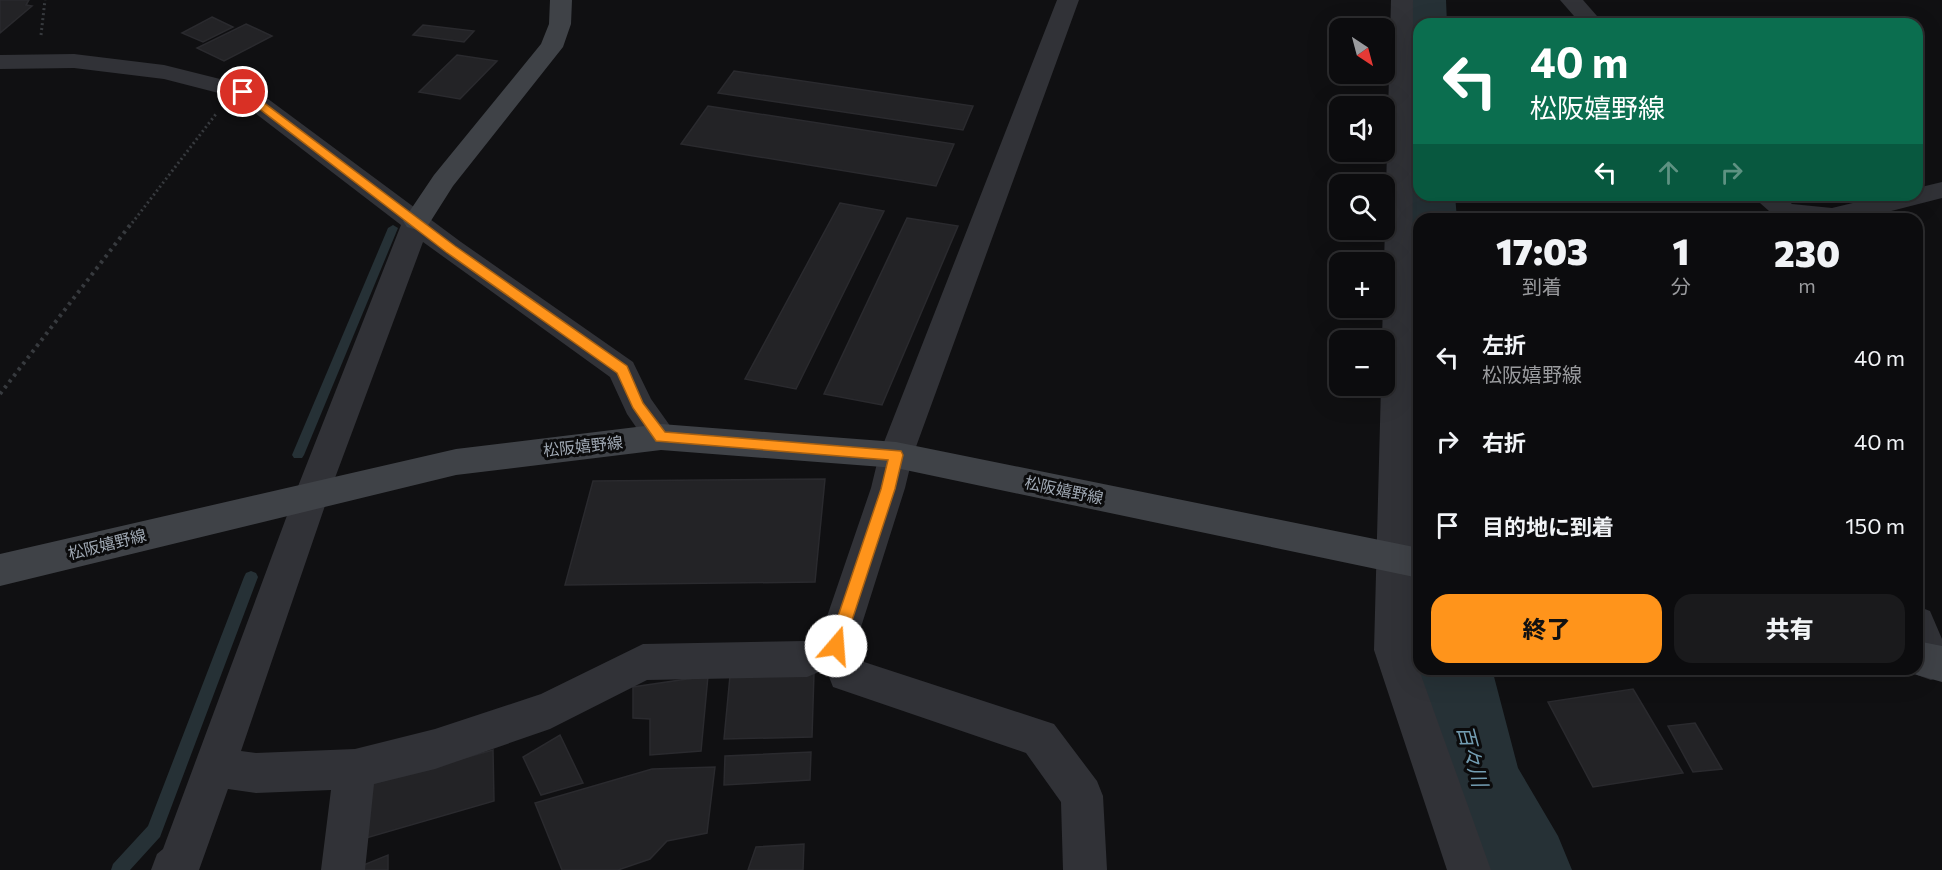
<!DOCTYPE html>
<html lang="ja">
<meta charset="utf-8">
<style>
body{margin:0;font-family:Commissioner,"Noto Sans JP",sans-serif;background:#1a1a1c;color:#f1f3f6;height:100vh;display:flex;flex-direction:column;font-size:22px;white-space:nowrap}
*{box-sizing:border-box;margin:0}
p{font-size:20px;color:#9a9b9e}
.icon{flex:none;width:33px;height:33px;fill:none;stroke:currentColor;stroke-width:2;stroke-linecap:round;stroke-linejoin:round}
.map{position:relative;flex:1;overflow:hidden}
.drawer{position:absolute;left:1413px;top:213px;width:510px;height:462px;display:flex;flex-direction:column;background:#0c0c0e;border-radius:18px;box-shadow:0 6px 24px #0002,0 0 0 2px #2c2c2e}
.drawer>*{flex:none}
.hud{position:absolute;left:1413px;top:18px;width:510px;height:183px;border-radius:18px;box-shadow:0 6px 24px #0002,0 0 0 2px #2c2c2e;background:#0b6e4f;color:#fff;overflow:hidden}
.needle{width:39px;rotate:144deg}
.controls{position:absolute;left:1329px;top:18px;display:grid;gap:12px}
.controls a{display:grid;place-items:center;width:66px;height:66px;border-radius:12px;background:#0c0c0e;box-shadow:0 6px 24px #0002,0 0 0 2px #2c2c2e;font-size:30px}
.pin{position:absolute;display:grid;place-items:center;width:51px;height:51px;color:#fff;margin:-26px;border:3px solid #fff;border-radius:50%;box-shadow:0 2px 6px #0007}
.me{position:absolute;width:66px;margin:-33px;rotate:18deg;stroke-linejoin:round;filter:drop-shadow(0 0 4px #0008)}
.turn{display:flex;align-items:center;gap:21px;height:126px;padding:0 18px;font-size:27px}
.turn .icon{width:78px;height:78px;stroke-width:2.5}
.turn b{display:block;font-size:42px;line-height:51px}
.lanes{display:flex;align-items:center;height:57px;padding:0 18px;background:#0003;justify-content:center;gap:30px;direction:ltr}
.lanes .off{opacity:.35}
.eta{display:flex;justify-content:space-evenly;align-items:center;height:102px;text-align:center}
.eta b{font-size:36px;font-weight:800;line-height:42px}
.button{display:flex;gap:12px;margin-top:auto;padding:12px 18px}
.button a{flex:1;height:69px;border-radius:18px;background:#ff941b;color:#111;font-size:24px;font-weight:800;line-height:69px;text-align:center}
.button a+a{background:#1a1a1c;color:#f1f3f6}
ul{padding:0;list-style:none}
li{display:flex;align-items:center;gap:18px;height:84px;padding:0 18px}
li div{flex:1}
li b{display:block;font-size:22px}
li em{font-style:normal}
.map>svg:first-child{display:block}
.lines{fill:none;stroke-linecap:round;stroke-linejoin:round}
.stream{fill:#263136;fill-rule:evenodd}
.river{fill:#263136;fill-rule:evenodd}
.building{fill:#232326;stroke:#2a2a2e;stroke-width:1.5}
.path-far1{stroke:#373a3e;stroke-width:3;stroke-dasharray:2 3;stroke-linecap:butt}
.path{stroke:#373a3e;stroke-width:4;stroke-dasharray:3 4.5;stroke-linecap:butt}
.street{fill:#313237;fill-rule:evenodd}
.secondary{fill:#3f4247;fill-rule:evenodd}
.route{fill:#ff941b;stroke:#a66012;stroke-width:1.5}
.labels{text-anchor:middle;stroke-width:6;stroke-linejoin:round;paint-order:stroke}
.street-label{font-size:16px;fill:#a0a9b4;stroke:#0b0b0c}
.near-water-label{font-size:21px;font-style:italic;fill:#739db2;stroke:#0b0b0c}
</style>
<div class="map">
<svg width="1942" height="870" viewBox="0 0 1942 870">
<rect width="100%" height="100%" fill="#101012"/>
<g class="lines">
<g class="stream">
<path d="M393,225L398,228L304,455L302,458H294L292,455L388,228Z"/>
<path d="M251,571L256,573L258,577L160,837L130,870H111L113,864L148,826L244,577L246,573Z"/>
</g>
<g class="river">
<path d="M1398,0H1446L1447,24H1419V38L1405,34L1397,24Z"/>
<path d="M1419,178V195H1455L1457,219H1419V236L1406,233C1394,215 1393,200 1405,182Z"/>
<path d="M1419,644V669H1492L1518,768L1558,836L1572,870H1472L1430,784L1408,669Z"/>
</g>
</g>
<g class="building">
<path d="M0,0H29L26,5L32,6L0,33Z"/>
<path d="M212,17L233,27L203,42L182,33Z"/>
<path d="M246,24L272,36L224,61L197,48Z"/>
<path d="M423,25L474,31L464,42L413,35Z"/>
<path d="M457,55L497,61L460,99L419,92Z"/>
<path d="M734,71L973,106L963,130L718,93Z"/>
<path d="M708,106L954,144L936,186L681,144Z"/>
<path d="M840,203L884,211L796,389L745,379Z"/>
<path d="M907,218L958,226L882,405L824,394Z"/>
<path d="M825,479L815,582L565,585L593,481Z"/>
<path d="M814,673L812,737L724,739L730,676Z"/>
<path d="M708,676L701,751L650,755V719L633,718V687Z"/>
<path d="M1633,689L1683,773L1593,787L1548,702Z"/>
<path d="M1695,723L1722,769L1693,772L1668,726Z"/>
<path d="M560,735L583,783L541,795L523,757Z"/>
<path d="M493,750L494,801L366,838L368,785Z"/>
<path d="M811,752L810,780L724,785L725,756Z"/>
<path d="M715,767L707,833L667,841L650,859L618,870H562L535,803L652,769Z"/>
<path d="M804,844L803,870H748L756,847Z"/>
<path d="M388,855V870H361V866Z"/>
</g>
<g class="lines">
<g class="path-far1">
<path d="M41,35L45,0"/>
<path d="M129,227L216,114"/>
</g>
<path class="path" d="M0,394L130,225"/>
<g class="street">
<path d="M1057,0H1079L913,455L905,488L855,646L861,661L1054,724L1097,781L1103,796L1107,870H1063L1061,802L1026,753L833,687L826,669L807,677L647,680L550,729L435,769L374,784L365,870H321L331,790L256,793L228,789L199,870H151L157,854L163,849L295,494L401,225L234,97L164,79L74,68L0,69V55L74,54L164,65L252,87L461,242L633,362L651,399L678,437L673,446L661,450L649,446L627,414L610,377L423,242L329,494L241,751L256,753L355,749L435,729L541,694L643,644L805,641L821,634L871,488L879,455Z"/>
<path d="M1391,0H1413L1412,650L1491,870H1447L1374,650L1381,386H1384V340H1382Z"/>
<path d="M1560,0H1583L1604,24H1581Z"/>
<path d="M1942,182V198L1860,219H1778L1751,195H1781L1792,204L1832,208L1886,195H1917V188Z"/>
<path d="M1917,606L1930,611L1942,639V676L1931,680L1917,675L1915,669H1917Z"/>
</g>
<g class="secondary">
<path d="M550,0H572L571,24L563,47L453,186L427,227L417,230L407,227L403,221L434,175L541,44L549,24Z"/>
<path d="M661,424L896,442L1419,548V578L896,468L661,450L456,475L0,586V554L456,449Z"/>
<path d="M1917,641L1942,646V682L1903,671L1902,669H1917Z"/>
</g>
</g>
<path class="route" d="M240,90H247L455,246L627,366L643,403L665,432L901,451L903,455L895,489L842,651L836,654L830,651L828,646L881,489L888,460L656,441L633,408L617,373L446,252L240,94Z"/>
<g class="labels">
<g class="street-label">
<text transform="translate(583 446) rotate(-6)" y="6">松阪嬉野線</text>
<text transform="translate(1064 490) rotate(12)" y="6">松阪嬉野線</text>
<text transform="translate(107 544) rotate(-14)" y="6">松阪嬉野線</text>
</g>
<g class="near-water-label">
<text transform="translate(1472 756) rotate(75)" y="7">百々川</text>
</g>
</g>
</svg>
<div class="controls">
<a><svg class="needle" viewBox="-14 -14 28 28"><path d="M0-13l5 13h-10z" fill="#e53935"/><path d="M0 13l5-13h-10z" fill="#9a9b9e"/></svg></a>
<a><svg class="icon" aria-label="sound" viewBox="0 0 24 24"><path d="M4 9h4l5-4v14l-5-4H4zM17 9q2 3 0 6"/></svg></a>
<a><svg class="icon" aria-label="search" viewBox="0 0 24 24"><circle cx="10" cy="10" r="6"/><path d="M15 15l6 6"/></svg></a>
<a>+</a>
<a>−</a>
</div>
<div class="pin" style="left:243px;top:92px;background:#d93025"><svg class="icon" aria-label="arrive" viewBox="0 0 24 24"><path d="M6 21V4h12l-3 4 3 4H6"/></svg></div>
<svg class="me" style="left:836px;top:646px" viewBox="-20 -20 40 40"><circle r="19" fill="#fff"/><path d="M0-13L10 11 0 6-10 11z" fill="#ff941b"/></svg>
<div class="hud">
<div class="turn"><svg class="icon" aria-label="left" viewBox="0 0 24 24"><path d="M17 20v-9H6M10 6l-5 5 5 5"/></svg><div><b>40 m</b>松阪嬉野線</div></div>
<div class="lanes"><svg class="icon" aria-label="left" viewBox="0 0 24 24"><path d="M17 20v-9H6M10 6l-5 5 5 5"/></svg><svg class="icon off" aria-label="ahead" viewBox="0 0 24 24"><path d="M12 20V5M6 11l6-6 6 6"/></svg><svg class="icon off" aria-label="right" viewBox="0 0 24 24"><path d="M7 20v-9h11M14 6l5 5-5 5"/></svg></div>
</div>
<section class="drawer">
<div class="eta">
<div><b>17:03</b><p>到着</p></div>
<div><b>1</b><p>分</p></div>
<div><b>230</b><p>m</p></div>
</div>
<ul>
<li><svg class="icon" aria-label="left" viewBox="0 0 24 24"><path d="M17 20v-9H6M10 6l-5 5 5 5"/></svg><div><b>左折</b><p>松阪嬉野線</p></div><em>40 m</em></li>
<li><svg class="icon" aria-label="right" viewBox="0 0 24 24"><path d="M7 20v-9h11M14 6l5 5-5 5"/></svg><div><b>右折</b></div><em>40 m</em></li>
<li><svg class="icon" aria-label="arrive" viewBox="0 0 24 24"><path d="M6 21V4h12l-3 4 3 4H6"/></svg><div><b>目的地に到着</b></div><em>150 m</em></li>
</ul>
<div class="button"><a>終了</a><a>共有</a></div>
</section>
</div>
